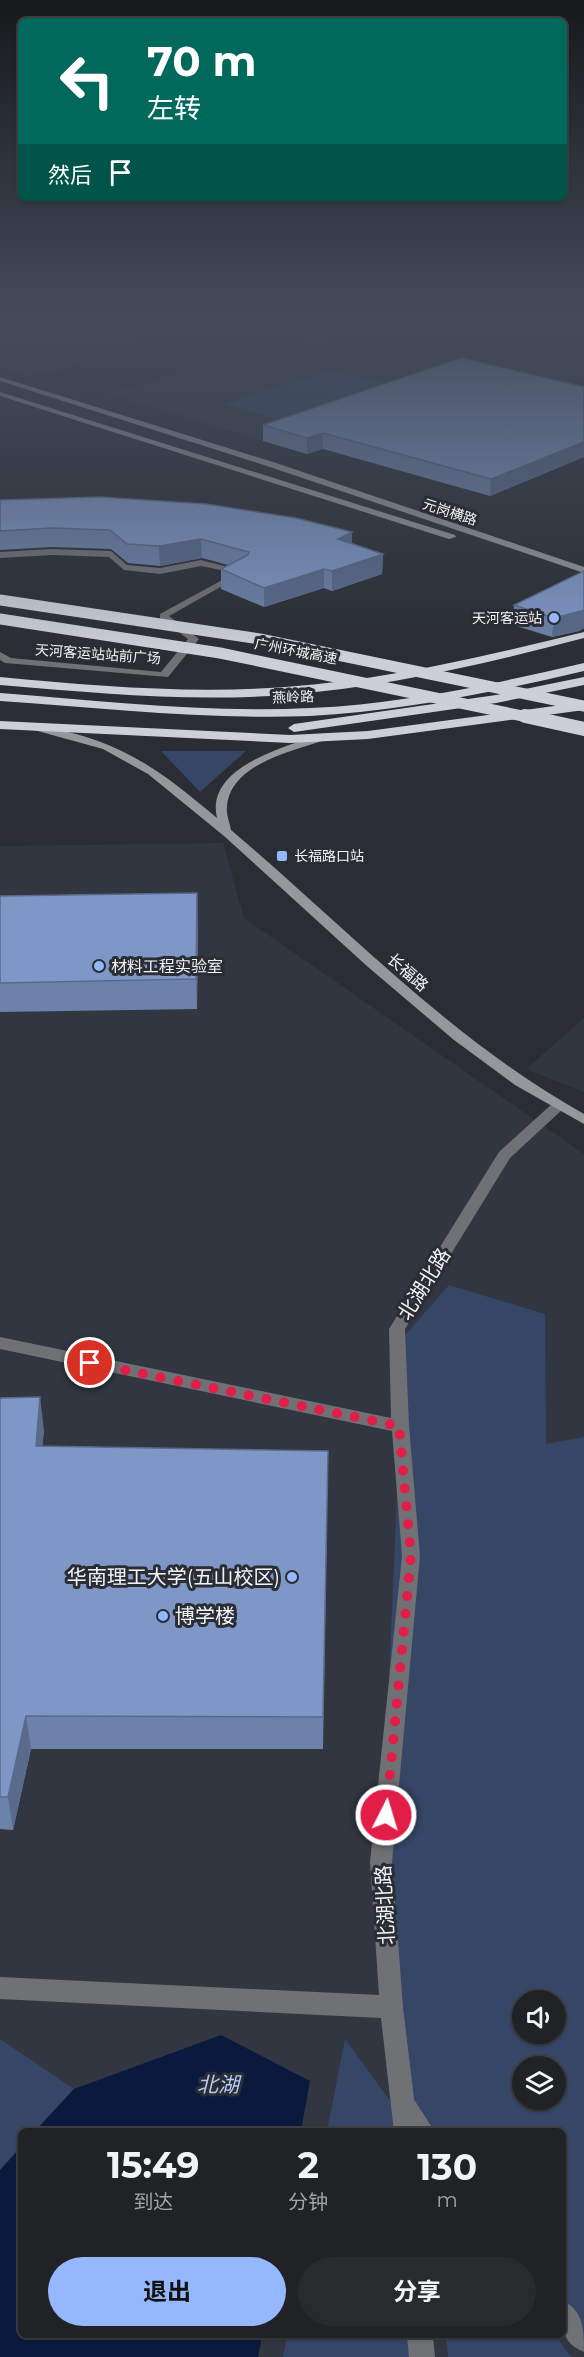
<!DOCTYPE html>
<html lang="zh">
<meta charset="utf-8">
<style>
body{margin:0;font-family:Montserrat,"Noto Sans SC",sans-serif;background:#282a2e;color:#f1f3f6;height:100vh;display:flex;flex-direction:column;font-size:22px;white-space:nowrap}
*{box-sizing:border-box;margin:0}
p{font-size:20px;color:#a2a4a7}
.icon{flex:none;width:33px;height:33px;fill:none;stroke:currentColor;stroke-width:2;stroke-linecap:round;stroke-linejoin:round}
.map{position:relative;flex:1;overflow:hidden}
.details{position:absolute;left:18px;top:2128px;width:548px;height:210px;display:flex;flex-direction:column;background:#202226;border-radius:9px;box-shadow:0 2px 4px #0004,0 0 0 2px #3d3f43}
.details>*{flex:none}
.top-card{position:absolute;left:18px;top:18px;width:549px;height:183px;border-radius:9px;box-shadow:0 2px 4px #0004,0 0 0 2px #3d3f43;background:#00695c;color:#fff;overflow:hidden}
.buttons{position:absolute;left:512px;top:1990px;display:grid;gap:12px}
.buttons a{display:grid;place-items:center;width:54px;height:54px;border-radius:50%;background:#202226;box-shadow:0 2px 4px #0004,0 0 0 2px #3d3f43;font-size:30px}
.pin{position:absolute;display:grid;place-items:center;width:51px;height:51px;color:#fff;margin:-26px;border:3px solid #fff;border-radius:50%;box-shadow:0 2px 6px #0007}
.me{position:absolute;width:66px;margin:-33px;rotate:5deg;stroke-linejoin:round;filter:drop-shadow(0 0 4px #0008)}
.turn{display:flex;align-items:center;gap:21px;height:126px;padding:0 30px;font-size:27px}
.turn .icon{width:78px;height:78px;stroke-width:2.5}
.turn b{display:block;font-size:42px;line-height:51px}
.then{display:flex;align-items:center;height:57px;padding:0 30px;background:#0003;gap:12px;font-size:22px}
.eta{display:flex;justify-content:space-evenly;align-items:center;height:102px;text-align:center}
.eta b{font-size:36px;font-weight:700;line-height:42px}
.primary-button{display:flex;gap:12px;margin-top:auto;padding:12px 30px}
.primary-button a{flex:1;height:69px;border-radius:36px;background:#94b7fd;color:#111;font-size:24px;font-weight:700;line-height:69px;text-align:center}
.primary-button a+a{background:#282a2e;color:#f1f3f6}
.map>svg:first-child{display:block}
.built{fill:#313641;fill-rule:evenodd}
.green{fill:#354667;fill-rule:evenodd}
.water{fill:#0a1a3f}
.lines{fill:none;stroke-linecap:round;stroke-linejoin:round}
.lane{fill:#707174;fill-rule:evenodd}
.street{fill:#707174;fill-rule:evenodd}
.secondary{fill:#95979c;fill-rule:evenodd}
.highway{fill:#cccfd7;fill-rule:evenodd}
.highway-bridge-far1{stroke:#cccfd7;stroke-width:11}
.highway-bridge{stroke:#cccfd7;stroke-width:14}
.wall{fill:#6d82aa}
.shaded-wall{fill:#596a8b}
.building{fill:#7f97c6;stroke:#596a8b;stroke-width:1.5}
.route{stroke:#e11d48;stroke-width:10;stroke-dasharray:0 18}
.poi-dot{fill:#94b7fd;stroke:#2a2d33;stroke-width:2}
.labels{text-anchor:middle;stroke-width:6;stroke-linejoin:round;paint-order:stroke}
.far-street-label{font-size:14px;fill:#f1f3f7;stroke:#2a2d33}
.far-poi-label{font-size:14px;fill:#f1f3f7;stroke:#2a2d33;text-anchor:end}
.poi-label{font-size:16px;fill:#f1f3f7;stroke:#2a2d33;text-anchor:start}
.street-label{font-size:16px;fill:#f1f3f7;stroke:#2a2d33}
.near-street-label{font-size:20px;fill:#f1f3f7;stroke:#2a2d33}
.near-poi-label{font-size:20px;fill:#f1f3f7;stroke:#2a2d33;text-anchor:end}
.near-water-label{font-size:21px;font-style:italic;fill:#b5caf4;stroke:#2a2d33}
</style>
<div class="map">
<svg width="584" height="2357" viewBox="0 0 584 2357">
<rect width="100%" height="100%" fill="#2a2d33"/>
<g class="built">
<path d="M0,323H187L58,370L29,376L0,365Z"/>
<path d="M313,336L510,386L307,454L109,394Z"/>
<path d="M560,354L584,359V379L556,390L499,377Z"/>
<path d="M223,843L244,918L584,1154V2357H0V846ZM522,2001H555V2034H522ZM522,2067H555V2100H522ZM21,2132H562V2336H21Z"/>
<path d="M584,1018V1092L526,1069Z"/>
</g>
<g class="green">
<path d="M331,370L393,386L287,421L225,404Z"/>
<path d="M161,751H246L200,792Z"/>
<path d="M449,1285L545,1314L546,1444L584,1437V2352L563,2322L562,2132L423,2131L404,2106L381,1862L400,1426L398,1343ZM522,2001H555V2034H522ZM522,2067H555V2100H522Z"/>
<path d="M0,2039L74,2089L35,2131L21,2132V2147L0,2170Z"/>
<path d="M345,2039L412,2131H327Z"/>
<path d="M287,2336H427L428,2357H283Z"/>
<path d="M446,2336H556L571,2357H448Z"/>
</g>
<g class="water">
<path d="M221,2035L310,2081L301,2131H35L74,2089Z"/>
<path d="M21,2147V2336H262L258,2357H0V2170Z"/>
</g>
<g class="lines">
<g class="lane">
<path d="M407,2098L415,2101L435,2132H410L396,2109L399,2101Z"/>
<path d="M562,2300C584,2311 584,2330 584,2352C559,2342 562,2323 562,2300Z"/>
</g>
<g class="street">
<path d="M52,549L111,551L127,565L160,568L201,560L247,572L169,616L199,639L168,677L5,663L0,660V652L11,658L161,672L188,639L160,618V614L235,573L201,566L160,574L124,570L109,557L52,555L0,558V552Z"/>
<path d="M558,1102L563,1103L565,1106L563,1109L510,1158L405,1329L409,1426L420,1556L392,1862L403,2007L418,2132H394L381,2018L0,1999V1977L379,1995L370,1862L402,1556L392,1431L0,1349V1337L391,1418L389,1329L499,1152L553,1103Z"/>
<path d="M407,2336H433L435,2357H409Z"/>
</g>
<g class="secondary">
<path d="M0,377L273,462L584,567V573L267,466L0,381Z"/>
<path d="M0,392L455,535L456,537L449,539L0,396Z"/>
<path d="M38,725C120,741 154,765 217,818C205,768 283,747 317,736H325V740C292,751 230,764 227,807C226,815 230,823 231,830C347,928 450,1039 584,1114V1124L515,1085L454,1040L368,967L224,836L148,774L103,749L34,730V726Z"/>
</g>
<g class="highway">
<path d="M584,632V638C486,664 387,687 285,695C190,702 95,693 0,685V677C95,686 190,694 285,687C387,680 486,656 584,632Z"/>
<path d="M584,663V671C494,692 402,711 310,716C206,720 103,708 0,701V693C103,701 206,713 310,708C402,704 494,684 584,663Z"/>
<path d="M584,677V685L496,703L294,732L288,728L294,724L496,695Z"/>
<path d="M584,702V710L368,739L290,743L0,729V721L290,735L368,731Z"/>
</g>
<g class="highway-bridge-far1">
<path d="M0,600L260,639L584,706"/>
<path d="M0,619L220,653L532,718"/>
</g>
<path class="highway-bridge" d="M525,716L584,729"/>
</g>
<g class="wall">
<path d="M584,387V457L490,496L323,449L307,454L263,441V425Z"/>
<path d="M0,500L352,544L383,554L382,574L332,591L324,588L264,607L221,589V569L228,565L202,558L160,566L128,563L111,549L52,547L0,550Z"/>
<path d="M584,571V628L579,631L552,637L513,625L514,605Z"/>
<path d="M0,896L198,921L197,1009L0,1012Z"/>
<path d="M0,1398L44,1430L42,1446L328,1451L323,1749H31L13,1830L0,1829Z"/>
</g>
<g class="shaded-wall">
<path d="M323,433V449L307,454V438Z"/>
<path d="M584,442V457L490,496L491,479Z"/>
<path d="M352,532V551L338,539Z"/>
<path d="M201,539L202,558L160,566L159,546Z"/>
<path d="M383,554L382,574L332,591V571Z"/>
<path d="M324,569V588L264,607V588Z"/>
<path d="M584,610V628L579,631L552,637L554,618Z"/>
<path d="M197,893L198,921L197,1009L196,979Z"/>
<path d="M40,1397L44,1430L40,1478L36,1446Z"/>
<path d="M26,1716L31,1749L13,1830L8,1797Z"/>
</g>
<g class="building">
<path d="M461,358L584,387V442L491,479L323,433L307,438L263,425Z"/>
<path d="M100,497L206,504L296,518L352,532L338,539L383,554L332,571L324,569L264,588L221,569L248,555L249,552L201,539L159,546L127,544L110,530L51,528L0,531V500Z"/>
<path d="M584,571V610L581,611L554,618L514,605Z"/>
<path d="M197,893L196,979L0,983V896Z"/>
<path d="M40,1397L36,1446L328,1451L323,1717L26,1716L8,1797H0V1398Z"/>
</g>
<linearGradient id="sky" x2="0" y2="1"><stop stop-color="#17191c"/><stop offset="0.49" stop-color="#444c5b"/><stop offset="1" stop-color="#444c5b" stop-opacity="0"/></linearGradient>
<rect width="584" height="653" fill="url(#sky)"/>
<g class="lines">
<path class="route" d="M90,1363L399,1426L411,1556L386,1815"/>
</g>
<g class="poi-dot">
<circle cx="554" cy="618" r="6"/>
<rect x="276" y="850" width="12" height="12" rx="3"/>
<circle cx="99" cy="966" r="6"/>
<circle cx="292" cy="1577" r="6"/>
<circle cx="163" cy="1616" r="6"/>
</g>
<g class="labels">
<g class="far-street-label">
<text transform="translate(450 512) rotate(18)" y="5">元岗横路</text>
<text transform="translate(296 651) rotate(11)" y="5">广州环城高速</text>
<text transform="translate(98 654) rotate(4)" y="5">天河客运站站前广场</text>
<text transform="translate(293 697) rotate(-2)" y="5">燕岭路</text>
</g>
<g class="far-poi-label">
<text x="542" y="623">天河客运站</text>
<text x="294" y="861" text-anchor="start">长福路口站</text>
</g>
<g class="poi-label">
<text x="111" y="972">材料工程实验室</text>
</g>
<g class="street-label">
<text transform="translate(408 972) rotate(41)" y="6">长福路</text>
</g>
<g class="near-street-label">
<text transform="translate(424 1284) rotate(-58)" y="7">北湖北路</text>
<text transform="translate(385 1905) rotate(-93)" y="7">北湖北路</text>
</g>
<g class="near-poi-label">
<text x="280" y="1584">华南理工大学(五山校区)</text>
<text x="175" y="1623" text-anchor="start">博学楼</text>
</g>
<g class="near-water-label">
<text x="218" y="2092">北湖</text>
</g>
</g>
</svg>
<div class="buttons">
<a><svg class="icon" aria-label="sound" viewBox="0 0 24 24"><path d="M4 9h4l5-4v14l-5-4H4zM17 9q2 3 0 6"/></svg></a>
<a><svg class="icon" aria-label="layers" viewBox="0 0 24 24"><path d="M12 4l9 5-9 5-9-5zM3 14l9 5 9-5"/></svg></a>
</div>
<div class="pin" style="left:90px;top:1363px;background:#d93025"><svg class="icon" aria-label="arrive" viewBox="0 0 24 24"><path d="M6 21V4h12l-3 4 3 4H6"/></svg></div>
<svg class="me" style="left:386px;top:1815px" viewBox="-20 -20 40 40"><circle r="17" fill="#e11d48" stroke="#fff" stroke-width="3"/><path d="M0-11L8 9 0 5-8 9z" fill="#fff"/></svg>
<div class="top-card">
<div class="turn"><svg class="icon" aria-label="left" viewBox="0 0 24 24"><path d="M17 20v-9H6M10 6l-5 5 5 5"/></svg><div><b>70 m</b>左转</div></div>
<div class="then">然后<svg class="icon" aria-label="arrive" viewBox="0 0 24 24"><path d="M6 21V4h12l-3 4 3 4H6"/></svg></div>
</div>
<section class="details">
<div class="eta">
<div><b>15:49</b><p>到达</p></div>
<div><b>2</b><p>分钟</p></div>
<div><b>130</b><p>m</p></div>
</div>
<div class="primary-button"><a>退出</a><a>分享</a></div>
</section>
</div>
